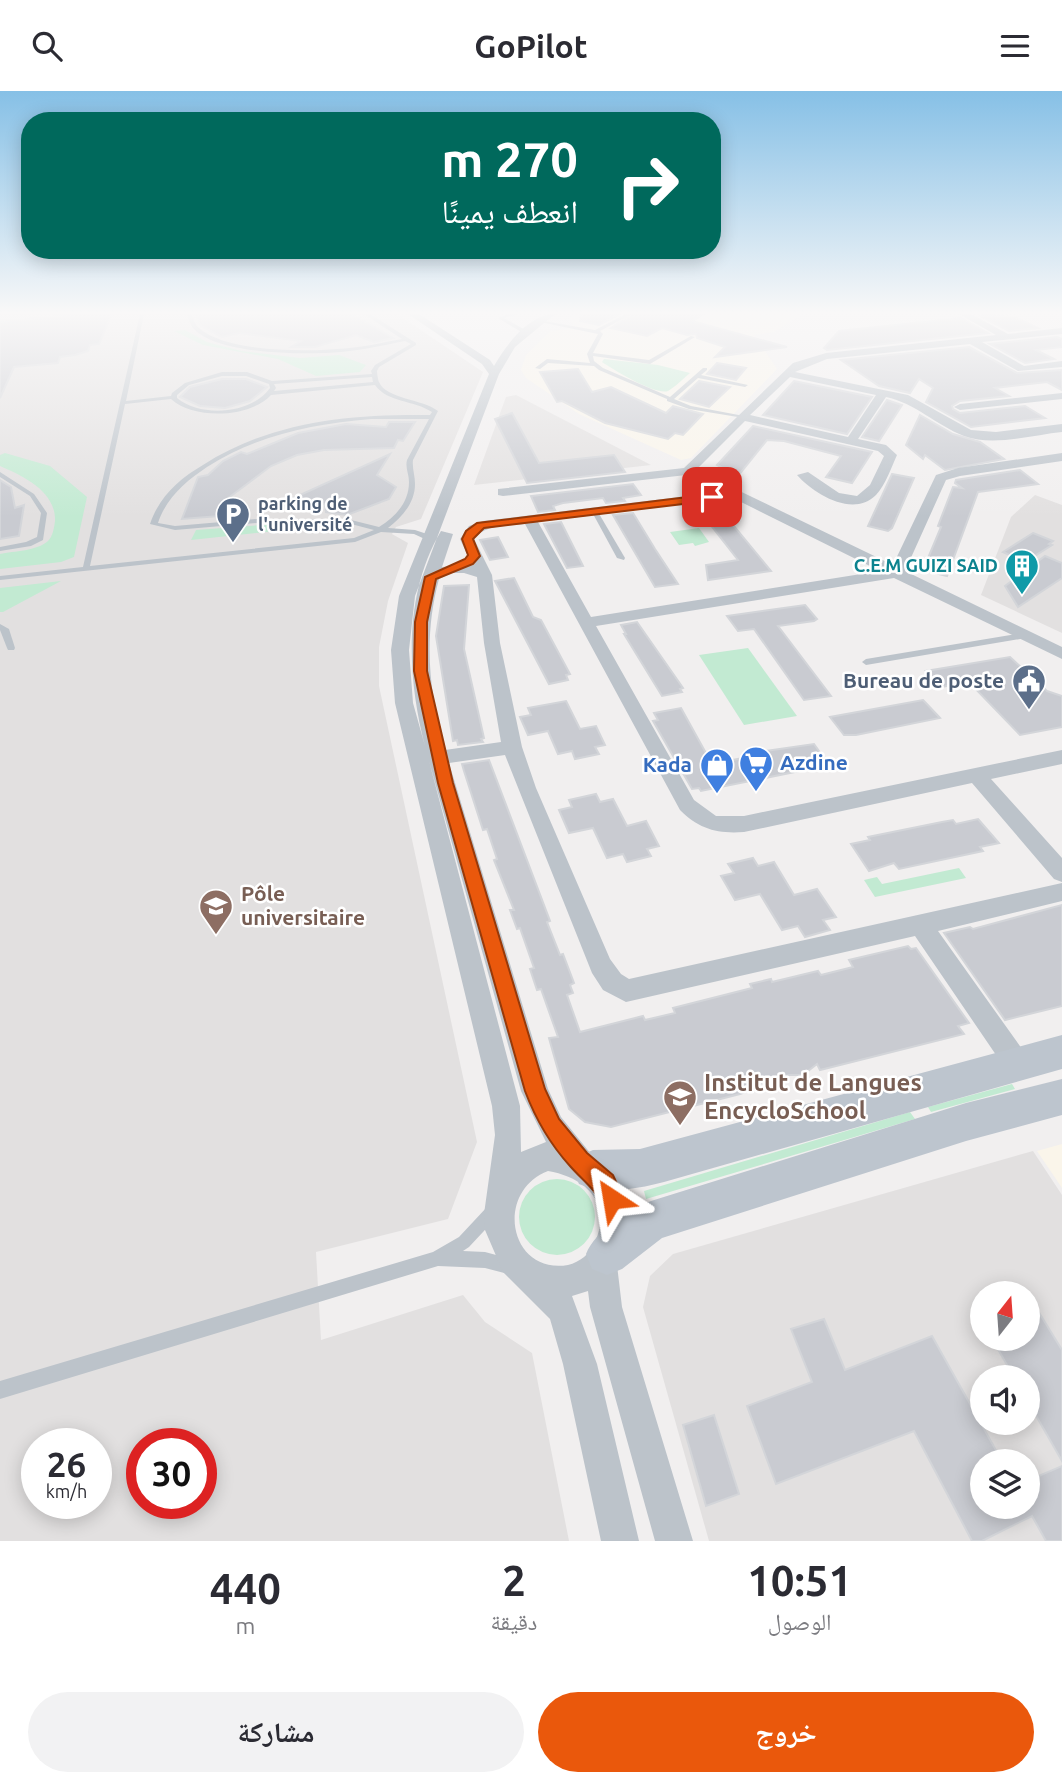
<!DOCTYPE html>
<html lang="ar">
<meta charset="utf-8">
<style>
body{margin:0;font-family:Ubuntu,"Noto Naskh Arabic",sans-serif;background:#f2f2f3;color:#2b2b33;direction:rtl;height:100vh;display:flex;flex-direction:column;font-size:26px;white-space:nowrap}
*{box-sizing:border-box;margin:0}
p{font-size:23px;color:#7c7c81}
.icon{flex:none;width:38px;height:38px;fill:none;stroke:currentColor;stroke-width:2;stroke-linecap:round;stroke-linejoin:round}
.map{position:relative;height:1450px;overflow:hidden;direction:ltr}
.panel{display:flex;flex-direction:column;background:#fff;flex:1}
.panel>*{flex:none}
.guide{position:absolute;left:21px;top:21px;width:700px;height:147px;border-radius:28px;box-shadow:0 4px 18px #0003;direction:rtl;background:#00695c;color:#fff;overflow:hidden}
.needle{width:46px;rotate:17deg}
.buttons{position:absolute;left:970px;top:1190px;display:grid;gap:14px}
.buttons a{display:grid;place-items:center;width:70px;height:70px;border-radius:50%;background:#fff;box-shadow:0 4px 18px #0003;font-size:35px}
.speed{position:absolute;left:21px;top:1337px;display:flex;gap:14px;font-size:35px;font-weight:700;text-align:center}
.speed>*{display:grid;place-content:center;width:91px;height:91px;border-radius:50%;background:#fff;box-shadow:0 4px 18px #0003;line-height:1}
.speed small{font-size:18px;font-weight:400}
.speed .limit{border:10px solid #d22;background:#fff;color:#111}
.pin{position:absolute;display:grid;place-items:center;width:60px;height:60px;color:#fff;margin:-30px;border-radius:14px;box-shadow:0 4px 10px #0006}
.me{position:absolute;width:77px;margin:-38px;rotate:327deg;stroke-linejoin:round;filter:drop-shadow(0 0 5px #0008)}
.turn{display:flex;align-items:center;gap:24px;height:147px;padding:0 28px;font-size:32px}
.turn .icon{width:91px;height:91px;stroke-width:2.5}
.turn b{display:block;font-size:49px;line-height:60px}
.eta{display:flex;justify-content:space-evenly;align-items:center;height:119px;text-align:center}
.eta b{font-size:42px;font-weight:700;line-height:49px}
.primary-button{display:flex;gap:14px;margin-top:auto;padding:14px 28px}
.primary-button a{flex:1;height:80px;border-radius:42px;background:#ea580c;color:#fff;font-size:28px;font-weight:700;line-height:80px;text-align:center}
.primary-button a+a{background:#f2f2f3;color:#2b2b33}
header{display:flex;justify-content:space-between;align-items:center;height:91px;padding:0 28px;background:#fff;font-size:32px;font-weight:700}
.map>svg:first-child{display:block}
.commercial{fill:#faf5ea}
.education{fill:#e2e0e0;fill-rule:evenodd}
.green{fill:#c2ead2}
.building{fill:#c9cbd1;stroke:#d3d5d9;stroke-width:2}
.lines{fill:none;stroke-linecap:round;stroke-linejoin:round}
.service{fill:#bcc3ca;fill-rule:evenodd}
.minor{fill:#bcc3ca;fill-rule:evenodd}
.secondary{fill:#bdc5ce;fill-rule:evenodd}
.route{fill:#ea580c;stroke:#983908;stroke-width:2}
.labels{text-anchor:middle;stroke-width:5;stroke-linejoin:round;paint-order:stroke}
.far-service-label{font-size:18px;font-weight:bold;fill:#4e5e75;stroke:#fff;text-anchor:start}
.far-culture-label{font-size:18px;font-weight:bold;fill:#0d838f;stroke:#fff;text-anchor:end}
.service-label{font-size:21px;font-weight:bold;fill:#4e5e75;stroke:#fff;text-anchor:end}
.shop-label{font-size:21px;font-weight:bold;fill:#366cbe;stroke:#fff;text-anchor:start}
.education-label{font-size:21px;font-weight:bold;fill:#785e54;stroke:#fff;text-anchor:start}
.near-education-label{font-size:24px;font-weight:bold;fill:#785e54;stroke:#fff;text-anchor:start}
</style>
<header><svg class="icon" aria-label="menu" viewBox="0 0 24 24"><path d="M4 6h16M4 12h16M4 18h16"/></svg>GoPilot<svg class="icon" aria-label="search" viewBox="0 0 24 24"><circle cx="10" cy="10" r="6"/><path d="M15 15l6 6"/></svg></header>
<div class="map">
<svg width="1062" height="1450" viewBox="0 0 1062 1450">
<rect width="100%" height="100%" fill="#f1efef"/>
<g class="commercial">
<path d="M577,223H802L774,241L754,244L777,278L691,367L681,369L579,323L526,287L521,279L526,264L551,240L567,238L573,233L569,228Z"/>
<path d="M1062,1053V1097L1037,1060Z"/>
</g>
<g class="education">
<path d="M0,223H397L483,281L421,428L396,436L392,443L408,452L388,510L379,556V595L477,1051L448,1128L316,1161L321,1249L463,1204L485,1231L532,1262L569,1450H0ZM37,1353H96V1412H37ZM142,1353H201V1412H142Z"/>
<path d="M516,304L651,374L474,394L506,306Z"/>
<path d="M1035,404L1062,414V542L981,504L1011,426Z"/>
<path d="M1033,1060L1062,1104V1450H709L643,1216L650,1185L673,1163ZM982,1202H1027V1248H982ZM982,1286H1027V1332H982ZM982,1370H1027V1416H982Z"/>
</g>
<g class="green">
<path d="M185,239L207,251L241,260L300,267L339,264L366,274L360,281L316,285L278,268L203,254L174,240Z"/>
<path d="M604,268L658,274L690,282C683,288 675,296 668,300C657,305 612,278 602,271Z"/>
<path d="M5,362L50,375L87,406L74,466L61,471L0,478V463C14,460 37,460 48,450C53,445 54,437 55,430C56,400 23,385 0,375V364Z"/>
<path d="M262,434L321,435L191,449L196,439Z"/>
<path d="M699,437L709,451L695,455L693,452L679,454L670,441Z"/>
<path d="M61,490L3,521H0V497Z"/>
<path d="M748,557L797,625L744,634L699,564Z"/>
<path d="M959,777L966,787L875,806L864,789L877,786L882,793Z"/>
<path d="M1012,993L1015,998L931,1021L928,1016Z"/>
<path d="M910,1021L915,1028L646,1108L644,1100Z"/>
<circle cx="557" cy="1126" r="38"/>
</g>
<g class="building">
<path d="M75,223H112L99,253L90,254L88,260L75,264L60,266L58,272L14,276L0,307V231Z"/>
<path d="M194,223H352L393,247L374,251L356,244L315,256H291L301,250L239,242L222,246L201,235Z"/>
<path d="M581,223H620L599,234L580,230Z"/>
<path d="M632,223H704L692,230L787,256L715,266L725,256L697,247L696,243L687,244L662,237L647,245L611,237Z"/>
<path d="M990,224L1015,226L1038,237L1009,240L980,225Z"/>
<path d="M961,227L988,242L827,259L824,257L839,240Z"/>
<path d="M1057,246L1062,248V256L1036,259L1054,268L1025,272L990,253Z"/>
<path d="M969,256L1017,282L1062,279V299L1047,291L995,297L1009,305L960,310L952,315L953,318L960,322L1025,315L1045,327L971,336L926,311L933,297L919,288L910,302L879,295L841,269Z"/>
<path d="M717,272L746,277L736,289L707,283Z"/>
<path d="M578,278L592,301L611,296L666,322L673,315L703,323L683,344L675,342L668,348L605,332L562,310L557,311L540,281Z"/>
<path d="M222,288H246L267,296L250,310L225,317L200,315L180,306L190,296Z"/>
<path d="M699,290L730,296L709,316L680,308Z"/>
<path d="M794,290L872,306L847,343L763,324Z"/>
<path d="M887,309L902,314L879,350L862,346Z"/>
<path d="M512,322L539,372L614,364L625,381L527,392L495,328Z"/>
<path d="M920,324L953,343L980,351L1004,368L945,379L925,364L923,368L906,354Z"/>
<path d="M389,331H415L403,350L398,349L394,357L324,359L297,364L271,375L227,408L235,407L232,424L182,428L198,386L208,384L223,370L241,361L247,363L298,342L346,333L386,336Z"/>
<path d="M753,335L872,361L852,392L826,386L841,365L784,350L767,349L738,385L717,374Z"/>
<path d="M390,363L377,384L396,396L389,408L347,424L326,421L325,413L279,417L278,414Z"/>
<path d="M1020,379L1038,393L978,401L947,485L923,479L941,436L938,435L953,396L962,397L955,392L956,389Z"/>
<path d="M892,383L914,387L892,437L888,440L868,435Z"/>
<path d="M0,389L11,396L15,417L24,414L19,445L0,448Z"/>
<path d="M633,393L641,404L623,407L625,410L606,412L603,407L563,412L553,415L555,419L538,421L531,405Z"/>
<path d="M715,412L771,480L708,489L706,474L738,469L695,414Z"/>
<path d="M633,422L655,458L678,493L655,496L613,424Z"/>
<path d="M561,431L583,475L567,477L544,433Z"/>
<path d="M1033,442L1053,450L1049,453L1052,454L1025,471L1003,461Z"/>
<path d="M498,446L508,466L490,469L480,449Z"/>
<path d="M1045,465L1062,472V487L1018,516L1005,495Z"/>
<path d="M514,487L533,526L541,529L570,583L566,584L568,589L549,593L495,490Z"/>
<path d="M469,494L464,558L484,647L481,648L483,651L458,654L457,649L453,650L436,545L444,495Z"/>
<path d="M805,514L817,528L814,530L778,535L831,605L804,609L754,538L738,540L727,525Z"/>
<path d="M637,531L683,597L680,598L682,601L662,605L624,543H626L621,534Z"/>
<path d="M1010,566L1047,600L1062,605V636L1020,644L969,591L942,596L926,580Z"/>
<path d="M923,609L940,627L856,644H844L830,626Z"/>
<path d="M566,610L580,638L596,635L605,654L595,656L599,663L575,668L572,660L558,663L548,640L528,644L520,626L531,624L528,617Z"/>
<path d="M681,617L712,673L753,665L752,662L814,653L829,674L701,700L699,697L692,698L653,630L658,629L654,622Z"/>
<path d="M489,669L550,830L547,831L560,864L563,863L574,892L570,894L573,902L567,904L580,941L643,925L645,929L675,922L673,917L752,897L750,893L771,888L772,891L818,880L821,884L853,876L849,869L908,855L911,858L916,857L969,932L958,935L964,943L820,979L817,973L803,984H789L762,991L757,997L740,1003L611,1036L585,1031L569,1018L549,947L558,946L541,898L537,899L530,878L534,877L520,837L517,838L510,819H514L494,769L497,768L487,738L483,739L464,680L462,673Z"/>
<path d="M596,703L600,711L613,708L627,735L646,730L659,755L647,758L651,765L627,771L623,763L607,767L593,737L569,742L559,719L572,716L569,709Z"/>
<path d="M978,728L999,752L980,756L983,760L899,778L894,772L869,780L851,753L870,749L868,746L942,731L953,729L956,733Z"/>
<path d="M753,767L758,775L774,771L794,804L817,798L836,826L823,829L830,839L805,846L798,835L782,839L760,803L735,809L721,785L734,782L728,773Z"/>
<path d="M1062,814V915L1005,929L944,842L970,836L973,838Z"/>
<path d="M1027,1202L1062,1259V1370L1027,1309V1286H1014L992,1248H1027Z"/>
<path d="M824,1228L845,1279L932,1245L1002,1370H982V1416H1027V1390L1062,1375V1450H1046L1032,1425L982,1450H972L914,1340L776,1393L747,1315L812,1291L791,1238Z"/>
<path d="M714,1324L739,1403L706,1415L683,1334Z"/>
</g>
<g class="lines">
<g class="service">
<path d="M140,223H144L126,310L171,305L172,302L185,292L222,281H247L272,290L372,283L371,280L375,274L411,253L405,250C384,254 363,259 341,261C307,264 218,264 194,238C190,234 189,228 187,223H191C194,229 195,234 199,237C226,261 302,261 337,258C359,257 381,252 402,248L364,223H370L416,252V254L379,276L377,280C377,281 378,290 379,291C386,308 423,308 438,320L413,369C412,377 415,384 415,393C415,412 402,426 388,437L415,439L433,445V449H427L414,443L381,441L355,451L0,489V485L83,476ZM222,285H246L269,293L270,297C252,323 201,327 177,307V304L189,294ZM372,286L373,291L274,300L276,297L274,293ZM375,294C388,312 414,309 432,321L430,324C350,323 272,330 203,374C179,388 159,406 150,433L175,439L257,432L351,433L374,439L354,447L90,475L125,313L171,308C194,329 250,327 271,304ZM371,328H429L407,369C405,377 409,383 409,391C409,412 395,426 379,436L351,429L257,428L175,435L158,432C166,407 186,390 207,376C258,344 312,333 371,328Z"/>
<path d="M509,223H518L504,227L527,240V242H523L498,227Z"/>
<path d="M626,223L630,224L600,240L603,243L593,262L649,269L691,245L695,246L650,273L593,265L594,270L603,277L670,306L703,277H707V279L701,284L748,294L745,296L698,287L674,308L691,315L744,325V327L689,318L667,310V308L599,279L594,275L548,272L540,278L535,277L547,268L590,272L587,263L598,243L540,231L538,229L595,239Z"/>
<path d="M0,381L34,403L47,422L43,449L31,455L0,460V456L26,451L37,446L41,422L30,405L0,386Z"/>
<path d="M593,420L598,421L625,467L624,469L617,467L592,421Z"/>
<path d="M0,533L9,538L15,557L14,559H8L7,557L0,539Z"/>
<path d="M1023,542L1027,545L1026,547L866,574L862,571L866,568Z"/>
<path d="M492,1113L497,1116L500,1121L497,1126L469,1156L463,1160L485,1161L518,1170L520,1176L518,1182L512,1184L485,1177L438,1175L0,1308V1290L433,1161L459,1146L487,1116Z"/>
</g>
<g class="minor">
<path d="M408,223H419L490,269L494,275C506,254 529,223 555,223L515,256L499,283L415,505L409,559L413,612L425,655C407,586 403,504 441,440L453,443L442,476L472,474L460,448L469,435L483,430L720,401L686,384L503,405L498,404V398L684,377L793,272L826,262L996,244L959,223H971L1008,243L1062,237V243L982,251L1024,275L1062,270V276L1018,280L970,253L827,268L795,281L908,304L971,339L996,341L1062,333V341C1032,344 993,356 964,345C936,334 915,312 886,306L858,348L886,354L897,364C891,377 886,393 876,404C853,427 814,403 797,384L808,381L839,402L857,405L870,394L884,365L878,360L745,330L696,379L893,474L936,384L958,377L1062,362V370L960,385L946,389L905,480L1062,556V568L894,487L596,535L694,709L716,725H744L1062,659V673L991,688L1062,767V791L1054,788L972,692L744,741C717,743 699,738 680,719L525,433C508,435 484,433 474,448L492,484L500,552L522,656L536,697L610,868L621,883L629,888L1062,792V810L938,840L1027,965L1031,974L1027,983L1018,987L1009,983L915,845L626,911L603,899L592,882L505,664L449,672L548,998L561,1026L591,1063L608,1074L625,1105L630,1129L627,1152L617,1174L622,1216L693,1450H655L590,1216L588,1200L572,1205L597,1273L639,1450H601L563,1273L550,1228L503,1181L485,1139L484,1123L495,1044L492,1015L395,612L391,559L399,505L489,283L482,273ZM790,286L876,304L848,346L750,324ZM733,407L880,480L591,526L538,431ZM452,482H464L477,486L484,552L501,651L445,659C429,602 423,547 439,488ZM429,670L521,1000L546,1051L521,1061L520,1015ZM548,1080C584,1086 613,1111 595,1151C590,1163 580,1171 568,1174C509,1184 494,1101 548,1080Z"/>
<path d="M1062,302V308L960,319L954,316L960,313Z"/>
</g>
<g class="secondary">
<path d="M1062,944V978L664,1091C637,1098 605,1104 579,1093L573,1079L579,1065L593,1059L640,1058Z"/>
<path d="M1062,988V1024L966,1050L662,1147L622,1178L607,1184L592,1178L586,1163C596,1139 627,1120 651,1110L966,1012Z"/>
</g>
</g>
<linearGradient id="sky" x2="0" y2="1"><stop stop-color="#86c0e6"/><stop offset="0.52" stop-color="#f9f8f8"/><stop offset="1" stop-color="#f9f8f8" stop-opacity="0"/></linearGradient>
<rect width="1062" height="426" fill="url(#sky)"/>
<path class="route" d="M712,403L716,404V409L484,437L473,448L480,465L473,473L436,488L427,531V580L453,692L545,998L559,1028L587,1062L613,1084L624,1108L620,1117L612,1120L604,1117C596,1098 583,1090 570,1075C549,1052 536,1029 525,1000L438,692L414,580L415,531L425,486L465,468L468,464L462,448L466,440L477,432Z"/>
<defs>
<g id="parking-pin" transform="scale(1.75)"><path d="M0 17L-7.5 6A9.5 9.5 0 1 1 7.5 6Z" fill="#5c6f8a" stroke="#fff"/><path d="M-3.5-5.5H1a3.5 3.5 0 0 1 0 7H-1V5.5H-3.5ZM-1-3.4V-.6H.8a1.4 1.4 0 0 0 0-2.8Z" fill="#fff"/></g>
<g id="building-pin" transform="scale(1.75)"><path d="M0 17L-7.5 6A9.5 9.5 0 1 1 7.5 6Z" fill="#0f9aa8" stroke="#fff"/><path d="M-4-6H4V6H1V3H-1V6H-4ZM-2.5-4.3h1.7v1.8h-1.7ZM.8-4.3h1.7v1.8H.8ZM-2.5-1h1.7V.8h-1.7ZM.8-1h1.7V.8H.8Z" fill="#fff"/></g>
<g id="civic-pin" transform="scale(1.75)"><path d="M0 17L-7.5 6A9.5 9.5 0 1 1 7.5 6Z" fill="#5c6f8a" stroke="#fff"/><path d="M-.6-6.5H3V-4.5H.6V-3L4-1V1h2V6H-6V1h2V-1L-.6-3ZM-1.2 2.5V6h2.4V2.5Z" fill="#fff"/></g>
<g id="supermarket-pin" transform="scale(1.75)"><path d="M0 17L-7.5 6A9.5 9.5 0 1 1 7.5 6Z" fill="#3f7fe0" stroke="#fff"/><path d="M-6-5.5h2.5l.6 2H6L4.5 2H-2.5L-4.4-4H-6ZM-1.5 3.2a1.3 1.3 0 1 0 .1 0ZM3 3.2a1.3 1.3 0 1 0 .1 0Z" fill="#fff"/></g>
<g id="shop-pin" transform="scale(1.75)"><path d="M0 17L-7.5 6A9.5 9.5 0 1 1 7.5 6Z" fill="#3f7fe0" stroke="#fff"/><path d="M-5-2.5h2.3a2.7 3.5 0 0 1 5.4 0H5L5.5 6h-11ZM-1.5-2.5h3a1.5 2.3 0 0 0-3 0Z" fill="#fff"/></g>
<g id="university-pin" transform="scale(1.75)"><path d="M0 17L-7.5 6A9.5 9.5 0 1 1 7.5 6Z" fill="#8d6e63" stroke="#fff"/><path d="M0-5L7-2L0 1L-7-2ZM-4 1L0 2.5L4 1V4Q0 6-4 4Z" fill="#fff"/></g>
<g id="school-pin" transform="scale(1.75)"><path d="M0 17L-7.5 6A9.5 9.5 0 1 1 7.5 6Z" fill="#8d6e63" stroke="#fff"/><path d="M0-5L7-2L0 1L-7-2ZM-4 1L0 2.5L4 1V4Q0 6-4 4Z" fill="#fff"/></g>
</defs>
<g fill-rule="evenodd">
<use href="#parking-pin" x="233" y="423"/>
<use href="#building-pin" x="1022" y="475"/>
<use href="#civic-pin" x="1029" y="590"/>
<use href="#supermarket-pin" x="756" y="672"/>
<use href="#shop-pin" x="717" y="674"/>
<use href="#university-pin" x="216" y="815"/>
<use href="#school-pin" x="680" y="1006"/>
</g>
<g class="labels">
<g class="far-service-label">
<text x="258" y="419">parking de<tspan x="258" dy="21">l'université</tspan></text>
</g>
<g class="far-culture-label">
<text x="998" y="481">C.E.M GUIZI SAID</text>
</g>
<g class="service-label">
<text x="1004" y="597">Bureau de poste</text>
</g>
<g class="shop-label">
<text x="780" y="679">Azdine</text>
<text x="692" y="681" text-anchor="end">Kada</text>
</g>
<g class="education-label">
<text x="241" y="810">Pôle<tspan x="241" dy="24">universitaire</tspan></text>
</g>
<g class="near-education-label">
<text x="704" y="1000">Institut de Langues<tspan x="704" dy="28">EncycloSchool</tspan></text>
</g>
</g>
</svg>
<div class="buttons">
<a><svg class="needle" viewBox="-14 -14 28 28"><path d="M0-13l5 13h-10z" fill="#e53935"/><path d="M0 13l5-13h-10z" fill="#7c7c81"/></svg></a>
<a><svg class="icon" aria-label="sound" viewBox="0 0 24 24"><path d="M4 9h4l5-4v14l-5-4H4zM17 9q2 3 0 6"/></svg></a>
<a><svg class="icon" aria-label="layers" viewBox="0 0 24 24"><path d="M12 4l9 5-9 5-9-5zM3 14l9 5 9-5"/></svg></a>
</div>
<div class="speed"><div>26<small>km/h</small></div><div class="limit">30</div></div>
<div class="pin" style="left:712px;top:406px;background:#d93025"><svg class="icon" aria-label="arrive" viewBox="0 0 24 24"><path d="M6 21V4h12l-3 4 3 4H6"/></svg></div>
<svg class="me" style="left:612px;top:1108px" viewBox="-20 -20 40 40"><path d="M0-17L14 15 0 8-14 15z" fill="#ea580c" stroke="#fff" stroke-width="4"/></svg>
<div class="guide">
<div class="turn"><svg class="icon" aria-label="right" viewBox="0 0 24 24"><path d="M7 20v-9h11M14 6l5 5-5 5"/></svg><div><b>270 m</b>انعطف يمينًا</div></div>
</div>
</div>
<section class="panel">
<div class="eta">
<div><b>10:51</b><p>الوصول</p></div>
<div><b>2</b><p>دقيقة</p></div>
<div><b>440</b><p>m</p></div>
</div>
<div class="primary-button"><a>خروج</a><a>مشاركة</a></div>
</section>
